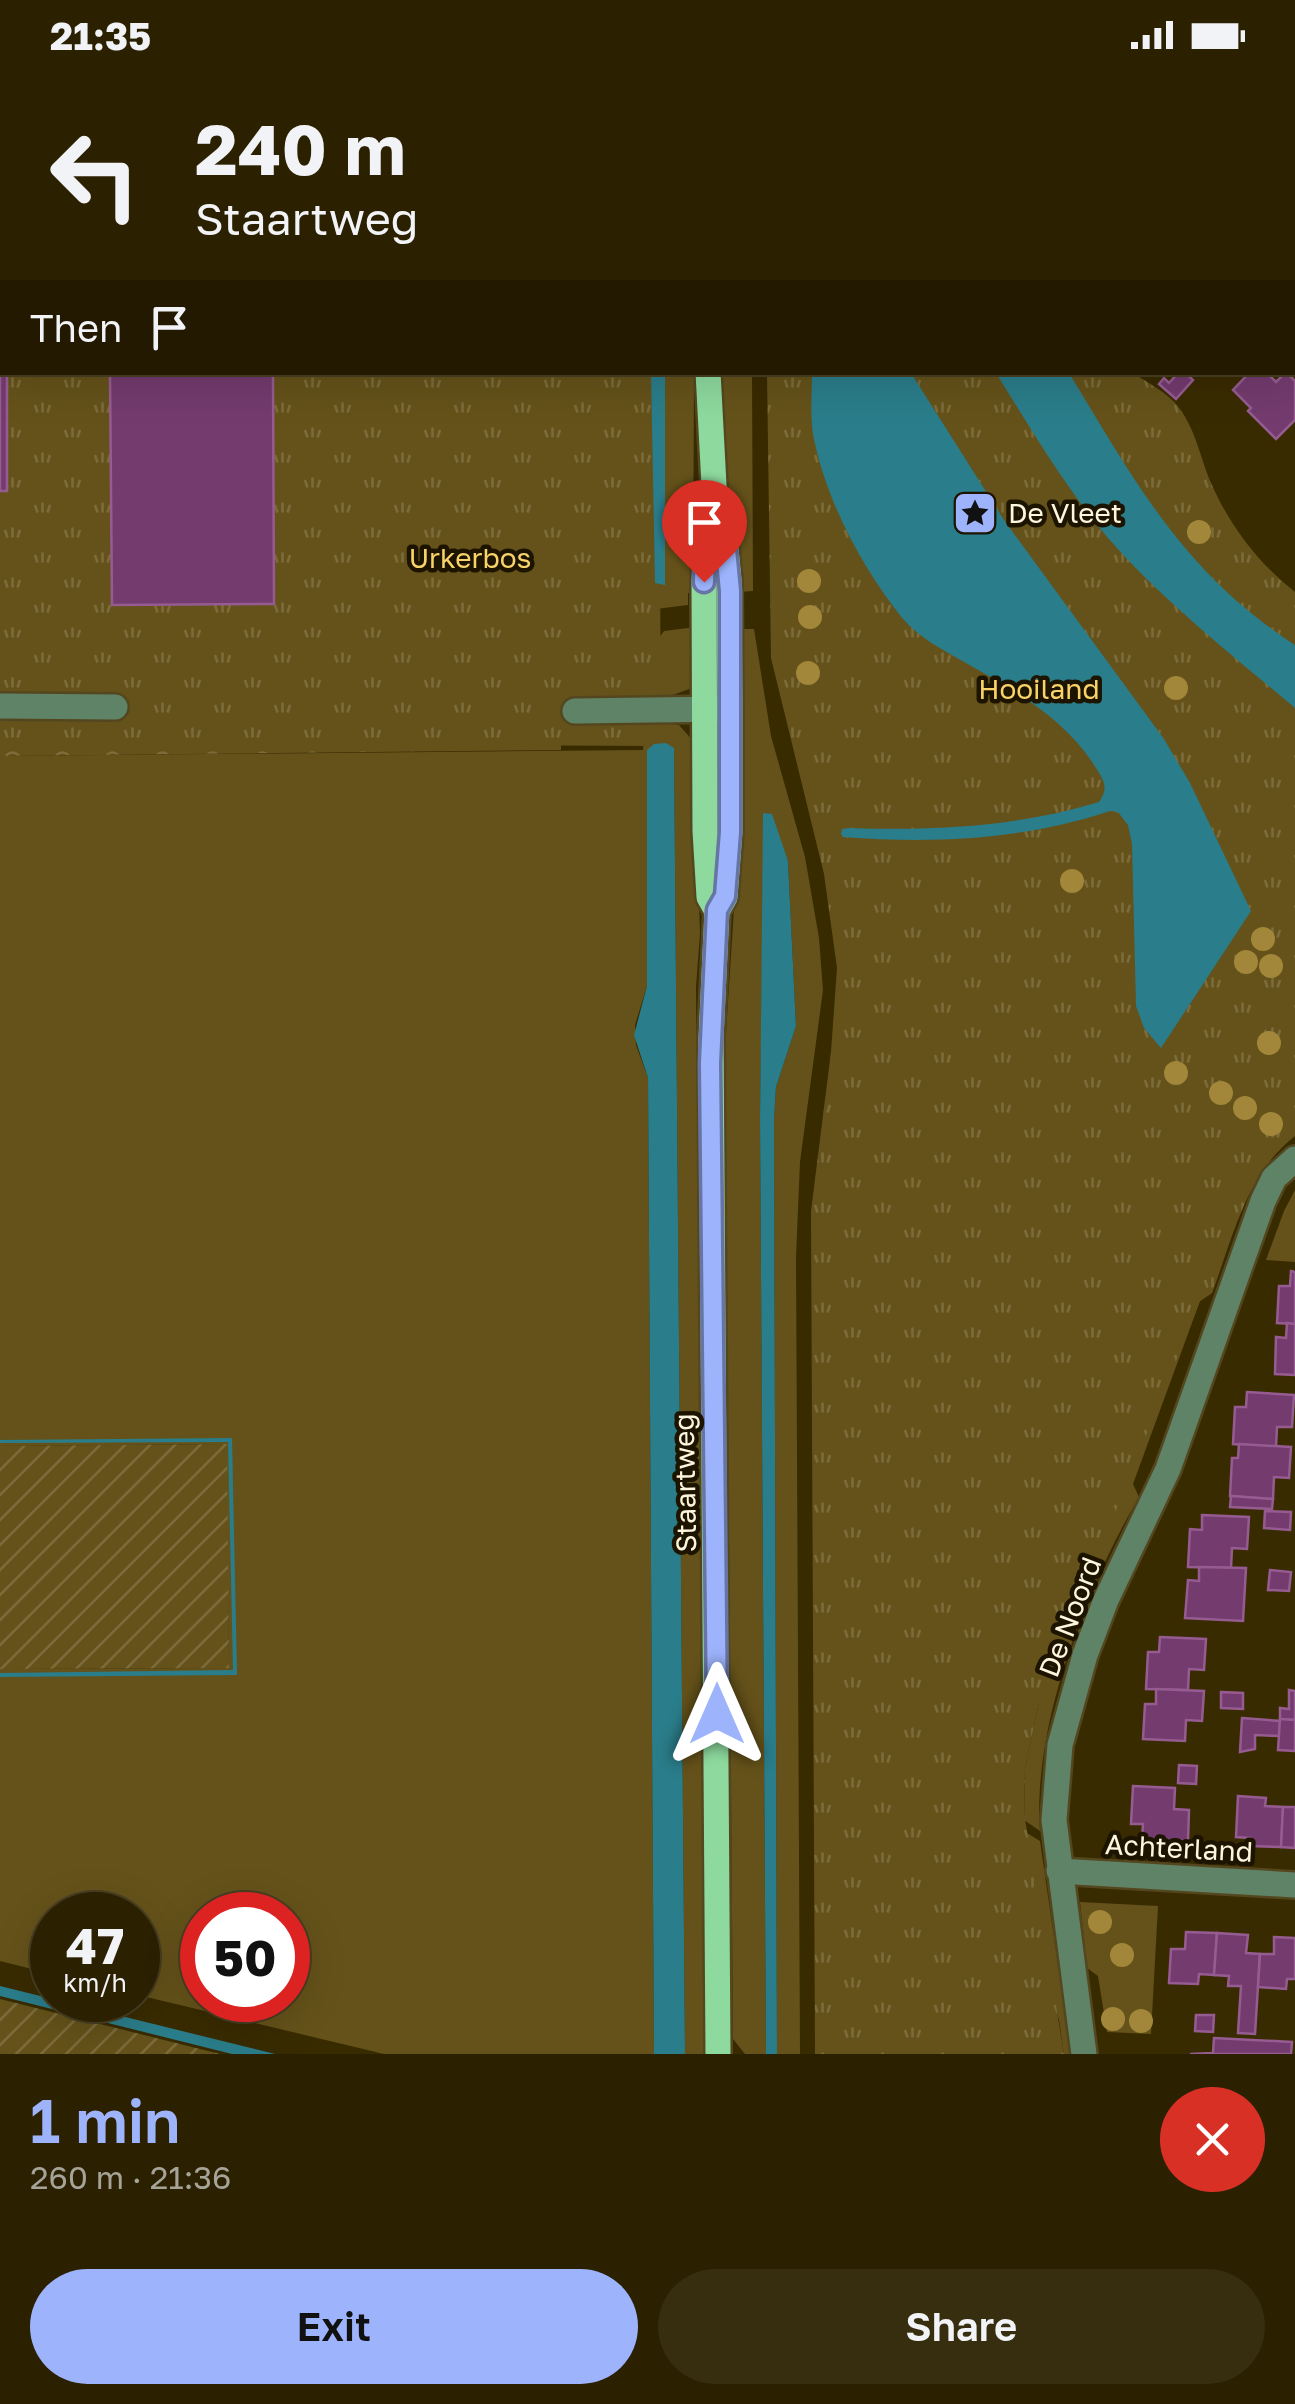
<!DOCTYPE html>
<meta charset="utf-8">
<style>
body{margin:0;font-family:"Golos Text",sans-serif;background:#372d0f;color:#f1f3f6;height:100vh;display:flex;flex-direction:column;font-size:38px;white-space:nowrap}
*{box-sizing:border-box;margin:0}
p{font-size:32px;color:#a6a399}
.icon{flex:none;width:55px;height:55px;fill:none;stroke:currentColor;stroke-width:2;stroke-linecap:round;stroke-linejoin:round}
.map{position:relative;height:1984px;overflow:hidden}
.sheet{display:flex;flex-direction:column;background:#2b2000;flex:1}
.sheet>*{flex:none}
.top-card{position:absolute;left:0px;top:0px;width:1295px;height:305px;box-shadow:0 10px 40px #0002,0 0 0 2px #473e22;background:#2b2000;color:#f1f3f6;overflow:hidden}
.speed{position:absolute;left:30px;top:1822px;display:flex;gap:20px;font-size:50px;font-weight:700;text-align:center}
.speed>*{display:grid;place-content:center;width:130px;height:130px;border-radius:50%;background:#2b2000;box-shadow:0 10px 40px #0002,0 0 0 2px #473e22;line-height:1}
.speed small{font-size:25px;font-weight:400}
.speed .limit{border:15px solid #d22;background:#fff;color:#111}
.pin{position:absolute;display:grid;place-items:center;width:85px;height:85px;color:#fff;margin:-102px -42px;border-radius:50% 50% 50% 0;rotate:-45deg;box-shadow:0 0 10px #0007}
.pin .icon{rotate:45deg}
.me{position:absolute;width:110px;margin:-55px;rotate:0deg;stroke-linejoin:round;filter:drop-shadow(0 0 8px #0008)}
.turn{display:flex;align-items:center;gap:35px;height:210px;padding:0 30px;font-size:45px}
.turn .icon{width:130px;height:130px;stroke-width:2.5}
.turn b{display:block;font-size:70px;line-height:85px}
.then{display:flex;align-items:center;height:95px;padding:0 30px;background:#0003;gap:20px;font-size:38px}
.round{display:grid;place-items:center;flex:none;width:105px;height:105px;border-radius:52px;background:#372d0f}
.headline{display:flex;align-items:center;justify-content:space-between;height:170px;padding:0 30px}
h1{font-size:60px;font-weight:600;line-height:75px;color:#9db4fd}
.primary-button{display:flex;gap:20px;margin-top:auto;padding:20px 30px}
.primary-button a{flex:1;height:115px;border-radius:60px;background:#9db4fd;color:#111;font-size:40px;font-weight:600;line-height:115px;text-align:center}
.primary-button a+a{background:#372d0f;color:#f1f3f6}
.status{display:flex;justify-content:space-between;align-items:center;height:70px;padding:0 50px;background:#2b2000;direction:ltr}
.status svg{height:28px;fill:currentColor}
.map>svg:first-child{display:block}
.grass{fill:#65521a;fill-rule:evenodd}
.forest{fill:url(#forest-crowns)}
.park{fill:url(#park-tufts)}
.garden{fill:url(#garden-furrows)}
.water{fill:#2a7d8a}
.building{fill:#733b6e;stroke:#965c91;stroke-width:2.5}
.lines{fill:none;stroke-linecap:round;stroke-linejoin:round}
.minor-casing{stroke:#54471f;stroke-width:30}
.major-casing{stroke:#54471f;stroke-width:30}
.minor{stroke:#5f8366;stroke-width:25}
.major{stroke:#8dd99e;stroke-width:25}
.tree{fill:#a2873a}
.route-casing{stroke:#6675a4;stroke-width:25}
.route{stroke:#9db4fd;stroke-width:18}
.labels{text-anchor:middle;stroke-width:9;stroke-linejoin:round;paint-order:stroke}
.poi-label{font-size:28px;fill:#fdf5de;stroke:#1d1400;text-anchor:start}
.park-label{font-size:28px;fill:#f7d36a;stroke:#1d1400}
.street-label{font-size:28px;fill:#fdf5de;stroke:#1d1400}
</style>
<div class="status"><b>21:35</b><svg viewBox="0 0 49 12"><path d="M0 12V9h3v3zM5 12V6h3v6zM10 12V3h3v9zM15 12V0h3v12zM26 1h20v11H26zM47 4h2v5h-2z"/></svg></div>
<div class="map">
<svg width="1295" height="1984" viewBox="0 0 1295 1984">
<defs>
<pattern id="forest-crowns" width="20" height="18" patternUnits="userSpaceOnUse" patternTransform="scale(2.5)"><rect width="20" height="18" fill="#65521a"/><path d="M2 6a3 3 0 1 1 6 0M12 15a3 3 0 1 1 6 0" fill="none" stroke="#7c6c3b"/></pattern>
<pattern id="park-tufts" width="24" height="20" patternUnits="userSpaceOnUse" patternTransform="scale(2.5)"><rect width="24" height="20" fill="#65521a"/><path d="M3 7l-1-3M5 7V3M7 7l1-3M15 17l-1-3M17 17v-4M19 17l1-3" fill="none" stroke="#7c6c3b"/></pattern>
<pattern id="garden-furrows" width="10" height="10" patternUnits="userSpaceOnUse" patternTransform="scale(2.5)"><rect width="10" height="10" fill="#65521a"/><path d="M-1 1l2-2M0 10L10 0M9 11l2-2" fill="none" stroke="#7c6c3b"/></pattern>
</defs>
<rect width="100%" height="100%" fill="#392b00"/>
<g class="grass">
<path d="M591,303H694L693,523H688V535L656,539Z"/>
<path d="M723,303H752L753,521L738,522L723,370Z"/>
<path d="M696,557L692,618L662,629H612L664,561Z"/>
<path d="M737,559H754L771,666L805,787L819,868L823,920L800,1092L796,1187L800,1984H777L774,1050L776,1017L796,956L788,791L764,743L760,1051L766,1984H745L733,1969L725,978L740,746Z"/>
<path d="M655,652L679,655L694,672L700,863L696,917L705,1984H685L674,679L647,916L635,955L636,975L648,1008L654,1984H384L138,1925V1845H52V1904L0,1891V1599L229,1598L226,1374L0,1376V686L643,680L644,667ZM202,1845H288V1930H202Z"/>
<path d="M1295,1120V1192L1266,1190L1284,1141Z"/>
<path d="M1236,1151L1212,1223L1200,1231L1133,1414L1139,1427C1087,1516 1032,1656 1040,1761L1024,1750L1025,1698L1039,1632L971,1657Z"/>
<path d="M1027,1763L1040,1771L1071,1984H1064L1059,1950L1044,1899Z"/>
<path d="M1080,1832L1158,1836L1151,1964L1107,1962L1098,1906L1087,1898Z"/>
</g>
<path class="forest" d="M0,652H561V680L0,686Z"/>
<g class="park">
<path d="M0,0H658L2,2V302L659,303L661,676L0,673Z"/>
<path d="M767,303H1133C1145,311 1160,319 1171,329C1194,350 1199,385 1211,413C1230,456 1258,493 1295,522V1066C1246,1104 1233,1168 1212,1223L1200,1231L1039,1632L1025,1698L1024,1743L1064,1984H815L811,1141L831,982L837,898L824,804L771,588Z"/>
</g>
<g class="garden">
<path d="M227,1374L229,1598L0,1599V1376Z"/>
<path d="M0,1929L220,1984H0Z"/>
</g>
<g class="water">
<path d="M651,303H665V515L655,513Z"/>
<path d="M812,303H911L1004,450L1164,669L1190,713L1251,841L1161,978L1144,958L1136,936L1132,774L1128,755L1118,742L1110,741C1022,770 935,774 843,767L841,764L842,759L849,758C934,761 1017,757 1099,732C1109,718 1104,711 1096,698C1066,649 1015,621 966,593C945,581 919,568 903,549C862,498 825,429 813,364C810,344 812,322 812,303Z"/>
<path d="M996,303H1069C1136,413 1183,502 1295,575V638C1231,584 1163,531 1108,468C1065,417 1031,359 996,303Z"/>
<path d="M666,673L674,678L685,1984H654L648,1008L634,965L647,916V680L654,674Z"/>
<path d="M763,743L772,744L788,791L796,956L776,1017L774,1050L777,1984H766L760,1051Z"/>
<path d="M232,1368L237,1605L0,1607V1603L233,1600L228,1372L0,1373V1370Z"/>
<path d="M0,1916L275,1984H232L0,1926Z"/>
</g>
<g class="building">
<path d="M0,122H2V302H7V421H0Z"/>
<path d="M110,302H273L274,534L112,535Z"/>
<path d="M1179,302H1185L1193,310L1176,329L1159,314L1164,308L1169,313Z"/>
<path d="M1250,302H1266L1276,312L1286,302L1295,311V350L1276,369L1248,341L1251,338L1233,320Z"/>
<path d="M1291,1201L1295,1202V1254L1277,1253L1279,1216H1290Z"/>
<path d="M1287,1253L1295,1254V1305L1275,1304L1276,1267L1286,1268Z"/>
<path d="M1247,1322L1294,1325L1292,1357H1277L1276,1377L1233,1374L1235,1337H1246Z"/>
<path d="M1239,1374L1291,1377L1289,1408L1274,1407L1273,1429L1230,1426L1232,1388H1238Z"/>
<path d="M1231,1426L1273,1429L1272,1439L1230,1437Z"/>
<path d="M1265,1441L1291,1442L1290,1460L1264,1458Z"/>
<path d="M1202,1445L1249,1447L1247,1479L1232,1478L1231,1498L1188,1497L1190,1459L1202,1460Z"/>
<path d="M1199,1497L1246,1498L1243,1551L1185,1548L1188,1510L1199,1511Z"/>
<path d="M1270,1500L1291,1502L1289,1521L1268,1520Z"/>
<path d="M1160,1567L1206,1569L1204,1600L1189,1599L1188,1620L1146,1619L1148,1582H1159Z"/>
<path d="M1156,1619L1204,1621L1202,1651L1186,1650L1185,1671L1143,1669L1145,1634H1156Z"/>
<path d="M1289,1620L1295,1621V1650L1280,1649V1638L1289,1639Z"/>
<path d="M1221,1622L1243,1623V1639L1221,1638Z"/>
<path d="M1242,1648L1280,1651L1279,1666L1255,1665V1679L1240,1682Z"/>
<path d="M1280,1649L1295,1650V1681L1278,1680Z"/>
<path d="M1179,1695L1197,1696L1196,1714L1178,1713Z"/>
<path d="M1133,1716L1175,1718L1174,1739L1189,1740L1188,1771L1142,1769L1143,1754H1131Z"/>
<path d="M1238,1726L1266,1728L1265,1736L1283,1737L1281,1777L1250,1776V1768L1236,1767Z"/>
<path d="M1283,1737H1295V1778L1281,1777Z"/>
<path d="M1186,1862L1217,1863L1214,1905L1199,1904L1198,1914L1169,1913L1171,1879H1185Z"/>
<path d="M1217,1863L1248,1865L1246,1883L1260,1884L1255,1964L1238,1963L1241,1916H1228L1229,1906L1214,1905Z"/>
<path d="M1274,1867L1295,1868V1909H1287L1286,1919L1258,1917L1260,1884H1274Z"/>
<path d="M1196,1945H1214L1213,1962L1195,1961Z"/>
<path d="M1214,1968L1292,1972L1291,1984H1190L1213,1983Z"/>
</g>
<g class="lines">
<g class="minor-casing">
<g id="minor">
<path d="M1163,2V0"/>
<path d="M1292,218L1295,220"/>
<path d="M0,636L115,637"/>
<path d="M575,641L725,639"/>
<path d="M1059,1801L1295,1815"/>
<path d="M1084,1984L1054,1750L1060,1675L1085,1585L1106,1530L1168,1399L1263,1131L1274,1108L1295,1089"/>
</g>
</g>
<g class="major-casing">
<g id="major">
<path d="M706,0V2"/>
<path d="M708,302L715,434L723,448L729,510L730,639V762L725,827L717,841L711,968L718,1984"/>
<path d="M715,434L707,447L704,512L705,761L709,827L717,841"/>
</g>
</g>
<use href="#minor" class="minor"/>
<use href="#major" class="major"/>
</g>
<g class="tree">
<circle cx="1199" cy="462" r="12"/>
<circle cx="809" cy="511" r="12"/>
<circle cx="810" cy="547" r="12"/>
<circle cx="808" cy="603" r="12"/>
<circle cx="1176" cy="618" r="12"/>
<circle cx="1072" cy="811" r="12"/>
<circle cx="1263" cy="869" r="12"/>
<circle cx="1246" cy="892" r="12"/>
<circle cx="1271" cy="896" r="12"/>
<circle cx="1269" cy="973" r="12"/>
<circle cx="1176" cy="1003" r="12"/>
<circle cx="1221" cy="1023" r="12"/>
<circle cx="1245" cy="1038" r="12"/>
<circle cx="1271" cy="1054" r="12"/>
<circle cx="1100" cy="1852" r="12"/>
<circle cx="1122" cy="1885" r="12"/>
<circle cx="1113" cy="1949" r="12"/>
<circle cx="1141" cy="1951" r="12"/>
</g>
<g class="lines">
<g class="route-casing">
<path id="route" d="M704,512L706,448L714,434L723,448L730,521V762L725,826L717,840L710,993L717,1644"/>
</g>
<use href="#route" class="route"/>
</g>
<defs>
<g id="sight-square" transform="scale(2.25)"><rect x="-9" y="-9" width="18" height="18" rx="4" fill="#9db4fd" stroke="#1d1400"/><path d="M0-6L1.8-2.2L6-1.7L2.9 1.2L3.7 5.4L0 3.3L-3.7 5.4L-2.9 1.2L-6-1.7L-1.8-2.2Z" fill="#111"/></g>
</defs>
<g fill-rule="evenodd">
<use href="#sight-square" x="975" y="443"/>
</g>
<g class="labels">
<g class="poi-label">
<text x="1008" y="453">De Vleet</text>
</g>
<g class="park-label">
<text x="470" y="498">Urkerbos</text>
<text x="1039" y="629">Hooiland</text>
</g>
<g class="street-label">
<text transform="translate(685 1413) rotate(-91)" y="10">Staartweg</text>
<text transform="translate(1070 1547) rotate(-69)" y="10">De Noord</text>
<text transform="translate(1179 1778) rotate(3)" y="10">Achterland</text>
</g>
</g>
</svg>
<div class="speed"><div>47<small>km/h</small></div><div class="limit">50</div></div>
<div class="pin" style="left:704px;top:512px;background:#d93025"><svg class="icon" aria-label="arrive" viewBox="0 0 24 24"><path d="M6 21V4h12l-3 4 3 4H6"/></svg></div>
<svg class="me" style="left:717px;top:1644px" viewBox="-20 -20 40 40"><path d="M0-17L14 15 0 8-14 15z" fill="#9db4fd" stroke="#fff" stroke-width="4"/></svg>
<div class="top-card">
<div class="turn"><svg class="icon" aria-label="left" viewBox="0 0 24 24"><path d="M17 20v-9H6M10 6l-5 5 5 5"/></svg><div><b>240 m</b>Staartweg</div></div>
<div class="then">Then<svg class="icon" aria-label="arrive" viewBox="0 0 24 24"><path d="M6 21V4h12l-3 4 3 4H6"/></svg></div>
</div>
</div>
<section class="sheet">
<div class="headline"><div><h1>1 min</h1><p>260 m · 21:36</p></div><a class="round" style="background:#d93025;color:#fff"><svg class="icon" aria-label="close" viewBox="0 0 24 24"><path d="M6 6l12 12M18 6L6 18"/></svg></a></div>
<div class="primary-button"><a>Exit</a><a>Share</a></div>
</section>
